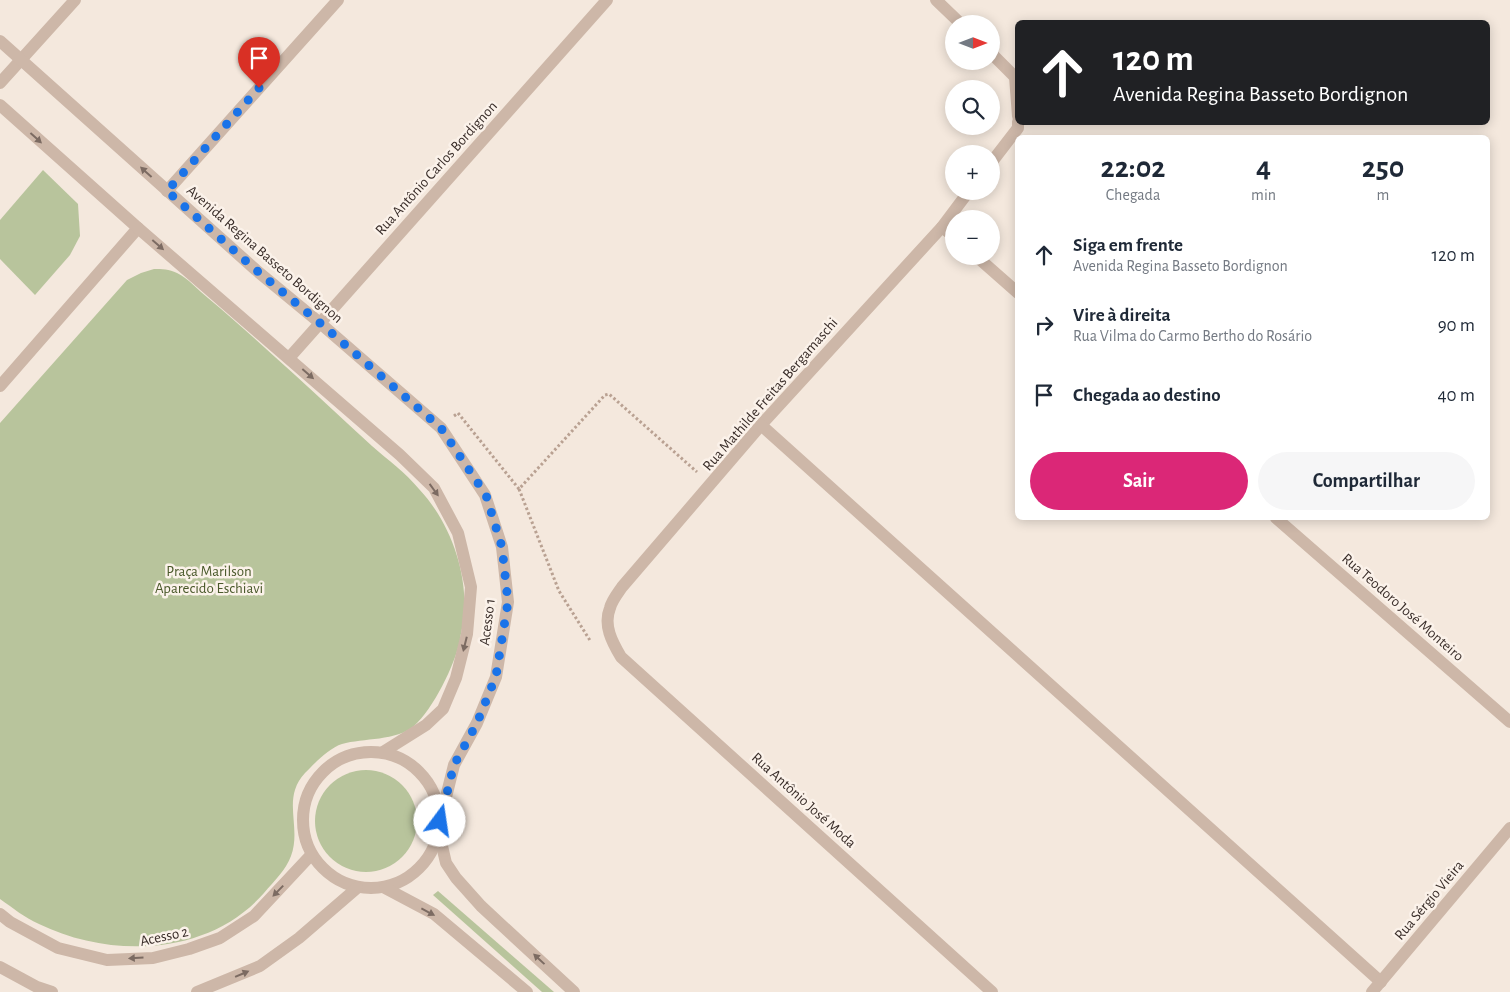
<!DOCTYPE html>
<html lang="pt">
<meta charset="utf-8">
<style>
body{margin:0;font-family:"Alegreya Sans",sans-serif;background:#f6f6f7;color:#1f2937;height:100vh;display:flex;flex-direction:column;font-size:19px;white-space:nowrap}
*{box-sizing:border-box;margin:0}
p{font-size:16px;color:#747a83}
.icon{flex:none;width:28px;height:28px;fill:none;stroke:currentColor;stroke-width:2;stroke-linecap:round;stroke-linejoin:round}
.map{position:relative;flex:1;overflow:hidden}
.panel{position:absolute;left:1015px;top:135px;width:475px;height:385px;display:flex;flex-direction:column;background:#fff;border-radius:8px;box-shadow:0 2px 12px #0003}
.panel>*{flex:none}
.top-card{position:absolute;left:1015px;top:20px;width:475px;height:105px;border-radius:8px;box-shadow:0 2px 12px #0003;background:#202124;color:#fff;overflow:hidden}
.needle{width:32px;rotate:90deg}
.fabs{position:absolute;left:945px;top:15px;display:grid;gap:10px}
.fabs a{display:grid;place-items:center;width:55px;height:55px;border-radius:50%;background:#fff;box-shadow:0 2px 12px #0003;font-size:25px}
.pin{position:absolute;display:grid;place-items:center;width:42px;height:42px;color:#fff;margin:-51px -21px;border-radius:50% 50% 50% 0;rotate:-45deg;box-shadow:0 0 5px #0007}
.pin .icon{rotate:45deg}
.me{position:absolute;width:55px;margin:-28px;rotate:14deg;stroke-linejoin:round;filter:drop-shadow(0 0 4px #0008)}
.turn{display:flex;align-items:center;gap:18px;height:105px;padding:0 15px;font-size:22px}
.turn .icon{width:65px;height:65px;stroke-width:2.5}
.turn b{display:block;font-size:35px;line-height:42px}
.eta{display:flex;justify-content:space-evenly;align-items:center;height:85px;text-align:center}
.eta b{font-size:30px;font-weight:600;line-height:35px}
.cta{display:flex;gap:10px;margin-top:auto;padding:10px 15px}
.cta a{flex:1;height:58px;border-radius:30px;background:#db2777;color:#fff;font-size:20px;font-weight:600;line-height:58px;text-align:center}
.cta a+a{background:#f6f6f7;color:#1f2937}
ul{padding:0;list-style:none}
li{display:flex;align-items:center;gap:15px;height:70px;padding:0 15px}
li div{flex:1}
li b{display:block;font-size:19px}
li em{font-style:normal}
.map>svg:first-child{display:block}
.green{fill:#b8c49c}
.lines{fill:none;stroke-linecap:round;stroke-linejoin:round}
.path{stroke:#b9a192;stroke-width:3;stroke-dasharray:2.5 2.5;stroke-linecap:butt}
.minor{stroke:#cdb7a8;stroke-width:12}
.tertiary{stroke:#cdb7a8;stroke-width:12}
.oneway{fill:#7c6b62}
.route{stroke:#1a73e8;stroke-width:9;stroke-dasharray:0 16.2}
.labels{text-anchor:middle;stroke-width:5;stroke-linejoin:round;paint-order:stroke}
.street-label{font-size:15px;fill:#392d29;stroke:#fbf2ea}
.park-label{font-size:15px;fill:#4a592b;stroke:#fbf2ea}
</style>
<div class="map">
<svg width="1510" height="992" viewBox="0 0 1510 992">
<rect width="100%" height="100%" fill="#f4e8dd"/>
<g class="green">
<path d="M43,170L78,204L80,236L70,255L35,295L0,259V220Z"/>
<path d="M154,269C162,269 169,269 177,273C188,278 198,290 208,298C238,323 266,349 295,375C321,399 346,422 372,446C388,460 406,473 419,489C450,522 468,572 464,617C463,625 461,632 460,640C455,665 433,709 414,726C397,741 363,738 342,744C329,748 315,763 305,773C281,799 302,826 291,856C286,870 274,881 264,893C209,956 111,959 39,924C25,918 13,908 0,899V423L127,280L141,273Z"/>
<circle cx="366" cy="821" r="51"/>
<path d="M438,891L554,992H542L433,895Z"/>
</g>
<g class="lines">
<g class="path">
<path d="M454,416L458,413L519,489L605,395L609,394L697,472"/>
<path d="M519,489L559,591L591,642"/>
</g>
<g class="minor">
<path d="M936,0L961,24"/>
<path d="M991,53L1015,77L1018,116"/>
<path d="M0,83L75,0"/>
<path d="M991,163L1018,128V122"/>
<path d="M167,191L338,0"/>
<path d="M969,191L942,227L761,425L622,587C618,593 612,600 610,608C603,625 612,642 621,657L992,992"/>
<path d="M942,227L954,237"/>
<path d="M976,256L1018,293"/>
<path d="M0,386L138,228"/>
<path d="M761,425L1381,982"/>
<path d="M1276,518L1510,722"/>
<path d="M1372,992L1510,828"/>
</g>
<g class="tertiary">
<path d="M0,41L256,270L320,323L441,428L485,495L502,547L508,602L496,677L477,723L454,765L440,821"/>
<path d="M0,105L138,228L400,455L434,488L458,533L471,587L467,634L456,678L443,709L426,725L383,752"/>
<path d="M289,358L607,0"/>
<circle cx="371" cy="820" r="68"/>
<path d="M439,833L446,863L456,878L481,906L574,992"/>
<path d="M385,888L434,914L527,992"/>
<path d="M0,914L10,922L58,948L107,960L153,958L189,949L220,938L254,916L311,855"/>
<path d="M0,967L37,987L52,992"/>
<path d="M197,992L260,966L299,938L357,888"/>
</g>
</g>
<defs><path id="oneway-solid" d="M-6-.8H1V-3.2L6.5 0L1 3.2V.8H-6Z" transform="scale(1.25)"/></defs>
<g class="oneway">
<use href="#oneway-solid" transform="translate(36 138) rotate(42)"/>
<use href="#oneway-solid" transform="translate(146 172) rotate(-138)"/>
<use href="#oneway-solid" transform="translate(158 245) rotate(41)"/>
<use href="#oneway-solid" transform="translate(308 374) rotate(41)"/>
<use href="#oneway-solid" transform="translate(434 490) rotate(54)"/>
<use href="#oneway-solid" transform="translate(465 644) rotate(104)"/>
<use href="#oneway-solid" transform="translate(278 891) rotate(134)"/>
<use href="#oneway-solid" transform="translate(428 912) rotate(28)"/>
<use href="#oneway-solid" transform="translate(136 958) rotate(177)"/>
<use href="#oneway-solid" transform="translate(539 959) rotate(-137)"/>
<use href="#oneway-solid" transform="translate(242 974) rotate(-23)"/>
</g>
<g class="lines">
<path class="route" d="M259,88L167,191L256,270L320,323L441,428L486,495L502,547L508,602L496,676L477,723L454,765L440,821"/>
</g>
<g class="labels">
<g class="street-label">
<text transform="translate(436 168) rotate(-48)" y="5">Rua Antônio Carlos Bordignon</text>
<text transform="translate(265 254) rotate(41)" y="5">Avenida Regina Basseto Bordignon</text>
<text transform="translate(770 394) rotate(-49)" y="5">Rua Mathilde Freitas Bergamaschi</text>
<text transform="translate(1403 607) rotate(41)" y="5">Rua Teodoro José Monteiro</text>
<text transform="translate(487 622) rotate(-83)" y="5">Acesso 1</text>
<text transform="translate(804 800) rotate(42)" y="5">Rua Antônio José Moda</text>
<text transform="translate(1429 900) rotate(-50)" y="5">Rua Sérgio Vieira</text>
<text transform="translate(164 936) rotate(-12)" y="5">Acesso 2</text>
</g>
<g class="park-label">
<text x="209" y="576">Praça Marilson<tspan x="209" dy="17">Aparecido Eschiavi</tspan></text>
</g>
</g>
</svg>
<div class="fabs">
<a><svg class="needle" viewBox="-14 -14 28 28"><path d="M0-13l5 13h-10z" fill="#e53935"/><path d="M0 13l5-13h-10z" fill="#747a83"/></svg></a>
<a><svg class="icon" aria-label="search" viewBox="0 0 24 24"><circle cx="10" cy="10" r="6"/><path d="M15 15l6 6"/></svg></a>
<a>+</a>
<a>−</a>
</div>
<div class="pin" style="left:259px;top:88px;background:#d93025"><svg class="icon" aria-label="arrive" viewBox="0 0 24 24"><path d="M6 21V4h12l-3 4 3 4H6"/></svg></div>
<svg class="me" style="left:440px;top:821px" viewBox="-20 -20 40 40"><circle r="19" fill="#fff"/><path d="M0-13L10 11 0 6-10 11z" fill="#1a73e8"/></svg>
<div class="top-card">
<div class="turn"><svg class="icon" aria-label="ahead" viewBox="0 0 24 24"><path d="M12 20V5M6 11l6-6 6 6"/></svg><div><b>120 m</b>Avenida Regina Basseto Bordignon</div></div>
</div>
<section class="panel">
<div class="eta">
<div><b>22:02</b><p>Chegada</p></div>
<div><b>4</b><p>min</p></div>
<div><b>250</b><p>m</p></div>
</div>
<ul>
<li><svg class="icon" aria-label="ahead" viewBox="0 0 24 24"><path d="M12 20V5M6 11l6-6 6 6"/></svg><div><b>Siga em frente</b><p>Avenida Regina Basseto Bordignon</p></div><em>120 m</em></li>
<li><svg class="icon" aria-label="right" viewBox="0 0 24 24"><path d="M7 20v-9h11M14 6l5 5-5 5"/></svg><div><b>Vire à direita</b><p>Rua Vilma do Carmo Bertho do Rosário</p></div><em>90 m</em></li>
<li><svg class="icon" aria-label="arrive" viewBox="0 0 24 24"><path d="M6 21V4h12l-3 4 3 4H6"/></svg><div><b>Chegada ao destino</b></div><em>40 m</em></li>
</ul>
<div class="cta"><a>Sair</a><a>Compartilhar</a></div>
</section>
</div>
